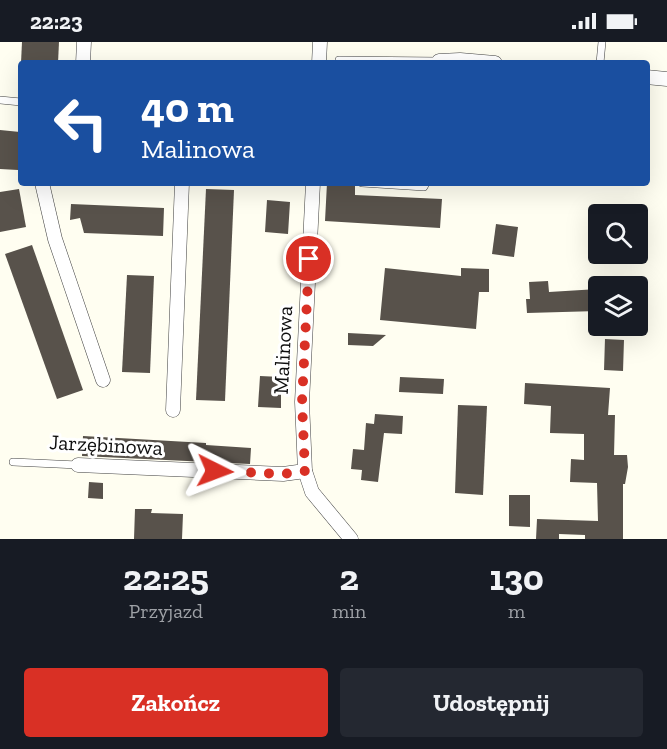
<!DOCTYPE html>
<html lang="pl">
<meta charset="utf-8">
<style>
body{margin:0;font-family:"Zilla Slab",serif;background:#242831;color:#f1f3f6;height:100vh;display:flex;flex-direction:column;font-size:22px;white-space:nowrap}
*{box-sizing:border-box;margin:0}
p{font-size:20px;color:#9ea1a6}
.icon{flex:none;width:33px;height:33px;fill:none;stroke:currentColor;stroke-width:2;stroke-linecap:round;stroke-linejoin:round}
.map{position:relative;height:497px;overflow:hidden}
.drawer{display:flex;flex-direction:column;background:#171b24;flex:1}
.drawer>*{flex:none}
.top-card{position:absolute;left:18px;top:18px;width:632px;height:126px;border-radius:6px;box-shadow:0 6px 24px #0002;background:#1a4fa0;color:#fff;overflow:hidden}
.controls{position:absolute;left:588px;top:162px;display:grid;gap:12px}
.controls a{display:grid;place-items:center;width:60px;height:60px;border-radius:6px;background:#171b24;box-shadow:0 6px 24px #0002;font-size:30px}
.pin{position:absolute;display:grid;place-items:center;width:51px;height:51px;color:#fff;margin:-26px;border:3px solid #fff;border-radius:50%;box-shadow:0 2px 6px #0007}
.me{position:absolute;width:66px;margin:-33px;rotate:93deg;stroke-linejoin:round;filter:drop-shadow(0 0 4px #0008)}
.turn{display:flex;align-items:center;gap:21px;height:126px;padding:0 24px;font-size:27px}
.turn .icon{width:78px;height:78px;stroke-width:2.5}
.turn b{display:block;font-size:42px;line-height:51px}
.eta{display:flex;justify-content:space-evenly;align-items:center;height:102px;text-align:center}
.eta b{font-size:36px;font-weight:700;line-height:42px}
.action{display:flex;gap:12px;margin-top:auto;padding:12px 24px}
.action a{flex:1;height:69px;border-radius:6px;background:#d93025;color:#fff;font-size:24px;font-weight:700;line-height:69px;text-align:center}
.action a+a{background:#242831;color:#f1f3f6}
.status{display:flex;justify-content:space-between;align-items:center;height:42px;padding:0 30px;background:#171b24;direction:ltr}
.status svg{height:16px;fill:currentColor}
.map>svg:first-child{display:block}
.building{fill:#58524b}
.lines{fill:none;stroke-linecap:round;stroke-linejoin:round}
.lane-casing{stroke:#424242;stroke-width:8}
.street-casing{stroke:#424242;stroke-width:15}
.lane{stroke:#fff;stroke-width:7}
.street{stroke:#fff;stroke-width:14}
.route{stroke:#d93025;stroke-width:10;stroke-dasharray:0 18}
.labels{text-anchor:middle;stroke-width:6;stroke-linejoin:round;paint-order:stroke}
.street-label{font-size:21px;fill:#0f0f0f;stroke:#fff}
</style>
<div class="status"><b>22:23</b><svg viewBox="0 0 49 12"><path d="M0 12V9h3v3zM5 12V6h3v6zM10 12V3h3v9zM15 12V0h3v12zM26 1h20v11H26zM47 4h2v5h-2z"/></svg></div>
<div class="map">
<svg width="667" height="497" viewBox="0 0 667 497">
<rect width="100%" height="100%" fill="#fffef1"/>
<g class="building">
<path d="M22,0H59L58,21H21Z"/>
<path d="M0,88L20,90L18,128L0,127Z"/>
<path d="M327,141H355V153L442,157L440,186L325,179Z"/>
<path d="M19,147L26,185L0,190V150Z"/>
<path d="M206,147L234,148L225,359L196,358Z"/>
<path d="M267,158L290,160L288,192L265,190Z"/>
<path d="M71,162L164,166L163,194L84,191L80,176L70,178Z"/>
<path d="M496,182L518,185L514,215L492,212Z"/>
<path d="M32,203L83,348L57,357L5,212Z"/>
<path d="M385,226L461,234V226L489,227V250H479L476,287L380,278Z"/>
<path d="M127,233L154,234L150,331L122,330Z"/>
<path d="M548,239L549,250L598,247V269L527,271L526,257H530L529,240Z"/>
<path d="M348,291L386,293L373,304L348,303Z"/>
<path d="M605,297L624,298L623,329L604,328Z"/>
<path d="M260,334L281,335V366L258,365Z"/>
<path d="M400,335L444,337L443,352L399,350Z"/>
<path d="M525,341L610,346L608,373H615L614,413H627L628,425L625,442H623V497H585V493L559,492V497H536L537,477L598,479L597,441L570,440L571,417L584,418V392L550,391L551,364L524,362Z"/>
<path d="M458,363L487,364L483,453L455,451Z"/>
<path d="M375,372L403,374L402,392L384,391L378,440L361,438L362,428L351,427L353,407L364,408L366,381L374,382Z"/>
<path d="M83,394L206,401V403L251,406L250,422L82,414Z"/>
<path d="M89,440L103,441V457L88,456Z"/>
<path d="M509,453H530V485L509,484Z"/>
<path d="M135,467H152L151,471L183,472L182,497H134Z"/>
</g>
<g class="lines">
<g class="lane-casing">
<g id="lane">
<path d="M339,18L439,19V21"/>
<path d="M600,21L602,0"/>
<path d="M0,58L21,60"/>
<path d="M362,141L424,145L426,141"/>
<path d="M13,420L78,423"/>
</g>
</g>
<g class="street-casing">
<g id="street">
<path d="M439,19L460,18L495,21"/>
<path d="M83,21L84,0"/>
<path d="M319,21L320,0"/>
<path d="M646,35L667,37"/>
<path d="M42,141L55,197L103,338"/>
<path d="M313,141L302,360L305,429L312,450L351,497"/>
<path d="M173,368L182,141"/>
<path d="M78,423L283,432L305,429"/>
</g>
</g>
<use href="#lane" class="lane"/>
<use href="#street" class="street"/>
</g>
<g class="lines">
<path class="route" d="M215,429L283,432L305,429L302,360L309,217"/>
</g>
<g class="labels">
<g class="street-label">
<text transform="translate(283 308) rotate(-87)" y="7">Malinowa</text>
<text transform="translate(106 403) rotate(3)" y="7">Jarzębinowa</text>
</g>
</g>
</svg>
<div class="controls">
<a><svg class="icon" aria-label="search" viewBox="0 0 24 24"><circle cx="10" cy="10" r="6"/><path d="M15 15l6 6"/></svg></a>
<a><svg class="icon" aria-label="layers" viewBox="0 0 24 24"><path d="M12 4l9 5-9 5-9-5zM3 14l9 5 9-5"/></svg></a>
</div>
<div class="pin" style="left:309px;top:217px;background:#d93025"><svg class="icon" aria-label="arrive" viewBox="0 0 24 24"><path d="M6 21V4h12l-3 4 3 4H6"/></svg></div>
<svg class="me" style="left:215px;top:429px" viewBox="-20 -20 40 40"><path d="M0-17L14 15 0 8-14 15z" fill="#d93025" stroke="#fff" stroke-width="4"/></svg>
<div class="top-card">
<div class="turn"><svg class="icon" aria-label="left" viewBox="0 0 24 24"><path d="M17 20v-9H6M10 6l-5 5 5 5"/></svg><div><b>40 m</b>Malinowa</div></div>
</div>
</div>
<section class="drawer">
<div class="eta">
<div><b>22:25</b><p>Przyjazd</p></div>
<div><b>2</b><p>min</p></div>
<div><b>130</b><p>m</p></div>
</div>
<div class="action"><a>Zakończ</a><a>Udostępnij</a></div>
</section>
